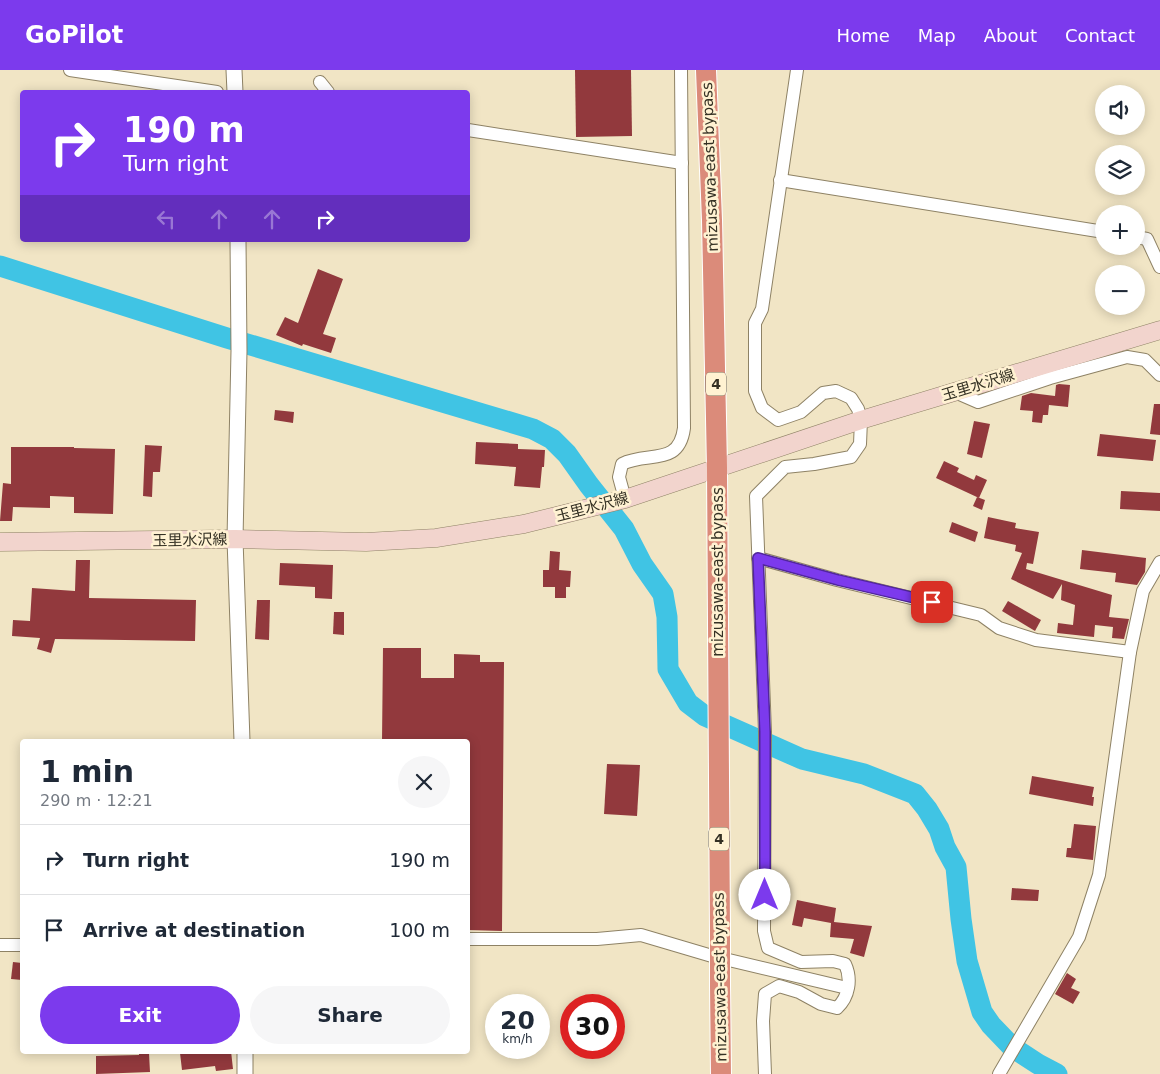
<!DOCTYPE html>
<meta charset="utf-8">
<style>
body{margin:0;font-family:"DejaVu Sans","Noto Sans JP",sans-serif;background:#f6f6f7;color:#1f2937;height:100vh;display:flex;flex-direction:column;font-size:19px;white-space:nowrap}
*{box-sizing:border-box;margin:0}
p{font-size:16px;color:#747a83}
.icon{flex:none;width:28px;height:28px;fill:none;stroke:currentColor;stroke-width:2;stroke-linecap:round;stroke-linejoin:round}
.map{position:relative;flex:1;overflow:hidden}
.side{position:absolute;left:20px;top:669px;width:450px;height:315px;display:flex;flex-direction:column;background:#fff;border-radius:5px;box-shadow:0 2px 12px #0003}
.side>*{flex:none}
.guide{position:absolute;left:20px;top:20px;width:450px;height:152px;border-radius:5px;box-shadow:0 2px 12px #0003;background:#7c3aed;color:#fff;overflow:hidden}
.controls{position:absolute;left:1095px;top:15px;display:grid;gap:10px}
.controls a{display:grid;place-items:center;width:50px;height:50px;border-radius:50%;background:#fff;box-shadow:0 2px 12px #0003;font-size:25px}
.speed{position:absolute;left:485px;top:924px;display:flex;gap:10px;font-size:25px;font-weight:700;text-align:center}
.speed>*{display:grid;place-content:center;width:65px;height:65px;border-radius:50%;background:#fff;box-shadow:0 2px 12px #0003;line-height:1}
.speed small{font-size:12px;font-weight:400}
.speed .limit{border:8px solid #d22;background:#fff;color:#111}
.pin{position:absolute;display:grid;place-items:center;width:42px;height:42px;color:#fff;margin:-21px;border-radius:10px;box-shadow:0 2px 8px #0006}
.me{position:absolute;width:55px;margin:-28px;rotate:0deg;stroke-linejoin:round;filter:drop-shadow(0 0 4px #0008)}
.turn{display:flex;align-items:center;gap:18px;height:105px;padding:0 20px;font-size:22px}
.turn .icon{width:65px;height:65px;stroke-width:2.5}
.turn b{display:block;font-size:35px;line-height:42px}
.lanes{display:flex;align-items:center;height:48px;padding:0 20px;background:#0003;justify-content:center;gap:25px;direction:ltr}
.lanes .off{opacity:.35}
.round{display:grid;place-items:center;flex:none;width:52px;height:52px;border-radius:26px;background:#f6f6f7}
.overview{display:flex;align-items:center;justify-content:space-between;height:85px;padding:0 20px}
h1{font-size:30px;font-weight:800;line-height:38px}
.cta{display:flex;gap:10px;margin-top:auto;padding:10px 20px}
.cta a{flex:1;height:58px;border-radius:30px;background:#7c3aed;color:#fff;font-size:20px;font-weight:800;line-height:58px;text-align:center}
.cta a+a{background:#f6f6f7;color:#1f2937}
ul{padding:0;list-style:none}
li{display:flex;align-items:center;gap:15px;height:70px;padding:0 20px;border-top:1px solid #e0e1e3}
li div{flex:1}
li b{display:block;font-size:19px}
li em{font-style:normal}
header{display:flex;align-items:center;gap:30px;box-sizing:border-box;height:70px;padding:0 25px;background:#7c3aed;color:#fff}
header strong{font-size:24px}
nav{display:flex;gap:28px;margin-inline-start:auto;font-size:18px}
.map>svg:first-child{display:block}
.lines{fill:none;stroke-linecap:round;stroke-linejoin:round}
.river{stroke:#40c4e4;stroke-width:21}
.building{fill:#92393d}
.minor-casing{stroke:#8e8265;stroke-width:14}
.tertiary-casing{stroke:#8e8265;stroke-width:17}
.secondary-casing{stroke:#8e8265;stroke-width:19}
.trunk-casing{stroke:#fff;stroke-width:22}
.minor{stroke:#fff;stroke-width:12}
.tertiary{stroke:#fff;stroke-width:15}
.secondary{stroke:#f2d4cd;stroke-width:18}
.trunk{stroke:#db8b7a;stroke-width:20}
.trunk-bridge-casing{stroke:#fff;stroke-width:22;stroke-linecap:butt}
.trunk-bridge{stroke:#db8b7a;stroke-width:20}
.route-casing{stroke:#51269a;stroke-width:12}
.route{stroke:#7c3aed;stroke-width:9}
.labels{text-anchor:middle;stroke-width:5;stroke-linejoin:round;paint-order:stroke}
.shield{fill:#fff2d2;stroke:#726b58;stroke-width:1}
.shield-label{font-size:14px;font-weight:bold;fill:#353124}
.street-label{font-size:15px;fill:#353124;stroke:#fff2d2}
</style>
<header>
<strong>GoPilot</strong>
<nav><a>Home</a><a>Map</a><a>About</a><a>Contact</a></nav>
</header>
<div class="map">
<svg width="1160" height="1004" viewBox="0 0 1160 1004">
<rect width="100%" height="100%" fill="#f1e5c5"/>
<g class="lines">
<path class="river" d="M0,196L227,268L533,359L552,369L567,384L589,415L624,459L642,494L663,524L667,547L668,599L688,633L705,646L802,689L864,704L915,724L927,739L939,759L945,777L956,797L961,849L967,891L982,942L991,955L1012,977L1038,994L1057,1004"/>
</g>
<g class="building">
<path d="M575,0H631L632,66L576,67Z"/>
<path d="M318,199L343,209L323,264L336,268L331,283L303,274L302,276L276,265L285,247L298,253Z"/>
<path d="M1059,314L1070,315L1068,337L1049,335L1048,345H1043L1042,353L1032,352L1033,341L1020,340L1022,326L1031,323L1055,326L1056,315Z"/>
<path d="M1154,334H1160V365L1150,364Z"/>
<path d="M275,340L294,342L293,353L274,350Z"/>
<path d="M974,351L990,354L982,388L967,384Z"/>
<path d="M1100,364L1156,370L1153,391L1097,386Z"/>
<path d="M476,372L518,374V379L545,380L544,397H542L540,418L514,416L516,397L475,394Z"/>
<path d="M145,375L162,376L160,402H153L152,427L143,426Z"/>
<path d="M11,377H74V378L115,379L113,444L74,443V427L50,426V438L13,437L12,451H0L3,413L11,414Z"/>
<path d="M944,391L959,398L957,402L974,410L976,405L987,410L979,428L936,408Z"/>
<path d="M1121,421L1160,423V441L1120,439Z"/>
<path d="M977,427L985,430L982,440L973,436Z"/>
<path d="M988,447L1016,453L1015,458L1039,462L1033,494L1027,493L1026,499L1112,525L1109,547L1129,549L1124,569L1112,568L1113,557L1095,555L1094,567L1057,563L1058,553L1073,555L1075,535L1061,530L1062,514L1053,529L1011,509L1022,483L1015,481L1016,475L984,468Z"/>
<path d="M952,452L978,462L975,472L949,462Z"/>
<path d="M1082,480L1146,488L1145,502L1137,515L1115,512L1116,503L1080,499Z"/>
<path d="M550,481L560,482L559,500L571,501L570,517H566V528H555V517H543V500H549Z"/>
<path d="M76,490H90L89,528L196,530L195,571L55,569L51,583L37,579L40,568L12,566L13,550L30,551L32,518L75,521Z"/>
<path d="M280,493L333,495L332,529L315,528V517L279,515Z"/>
<path d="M257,530H270L269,570L255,569Z"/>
<path d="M1008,531L1041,550L1035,561L1002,541Z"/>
<path d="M334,542H344V565L333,564Z"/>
<path d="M383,578H421V608H454V584L480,585V592H504L502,861L468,860V671H382Z"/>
<path d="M607,694L640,695L637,746L604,744Z"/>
<path d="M1032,706L1094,717L1092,727H1094L1093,736L1029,724Z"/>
<path d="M1074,754L1096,756L1093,790L1066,787L1067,778H1071Z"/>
<path d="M1012,818L1039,820L1038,831L1011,830Z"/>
<path d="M797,830L836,838L834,852L872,856L864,887L850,883L854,869L830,867L831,853L804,848L802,857L792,855Z"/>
<path d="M13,892L22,893V910L11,909Z"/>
<path d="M1067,903L1076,909L1071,918L1080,922L1073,934L1055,924Z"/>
<path d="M196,981H231L233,999L216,1001L215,996L182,1000L180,983Z"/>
<path d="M139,983H149L150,1002L96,1004V986L139,985Z"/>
</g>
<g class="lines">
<g class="minor-casing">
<g id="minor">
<path d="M70,0L217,22"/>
<path d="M320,12L328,22"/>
<path d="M468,60L682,93"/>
<path d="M780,110L1104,162"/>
<path d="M1136,167L1147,169L1160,197"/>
<path d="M955,322L978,332L1050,308L1127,287L1145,290L1160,305"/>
<path d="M625,429L619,407L622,394C648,381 679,397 684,358L681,0"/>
<path d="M758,488L837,510L981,545L999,558L1036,570L1130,582"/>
<path d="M468,869H597L641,865L712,886L847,918"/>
<path d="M0,875H22"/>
<path d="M765,1004L763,951L765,924L779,916L799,922L821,934L837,938C849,927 852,909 845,894L833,891L801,892L768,878L764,861L765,662L756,426L785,397L814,394L851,387L860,374L861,350L858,339L851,328L836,321L823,323L801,342L778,350L762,338L755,321V253L762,239L797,0"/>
<path d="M999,1004L1079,867L1099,805L1130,582L1143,521L1160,492"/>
</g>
</g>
<g class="tertiary-casing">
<g id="tertiary">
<path d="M234,0L235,22"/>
<path d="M238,170L239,281L235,469L242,671"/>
<path d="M245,981V1004"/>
</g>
</g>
<g class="secondary-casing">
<path id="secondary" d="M0,472L235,469L366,472L436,468L524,454L625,429L861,350L1160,260"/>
</g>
<g class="trunk-casing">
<g id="trunk">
<path d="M706,0L712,150L717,398L720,862"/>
<path d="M720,915L721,1004"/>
</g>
</g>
<use href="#minor" class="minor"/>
<use href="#tertiary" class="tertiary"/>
<use href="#secondary" class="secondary"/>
<use href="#trunk" class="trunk"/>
<g class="trunk-bridge-casing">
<path id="trunk-bridge" d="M720,862V915"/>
</g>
<use href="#trunk-bridge" class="trunk-bridge"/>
</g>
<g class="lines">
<g class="route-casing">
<path id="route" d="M765,825V662L758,488L838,510L932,532"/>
</g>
<use href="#route" class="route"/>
</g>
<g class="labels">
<g class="shield">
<rect x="706" y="302.5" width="20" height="23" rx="4"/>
<rect x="709" y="757.5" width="20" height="23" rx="4"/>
</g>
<g class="shield-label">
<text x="716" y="319">4</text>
<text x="719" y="774">4</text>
</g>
<g class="street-label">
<text transform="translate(710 97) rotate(-92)" y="5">mizusawa-east bypass</text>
<text transform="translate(978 315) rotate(-17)" y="5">玉里水沢線</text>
<text transform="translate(592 437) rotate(-15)" y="5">玉里水沢線</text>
<text transform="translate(190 470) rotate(-1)" y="5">玉里水沢線</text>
<text transform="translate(718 502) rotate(-90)" y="5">mizusawa-east bypass</text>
<text transform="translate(720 907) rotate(-91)" y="5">mizusawa-east bypass</text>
</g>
</g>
</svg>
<div class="controls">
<a><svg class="icon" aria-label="sound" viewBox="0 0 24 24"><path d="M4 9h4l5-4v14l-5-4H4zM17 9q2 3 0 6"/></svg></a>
<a><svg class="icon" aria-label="layers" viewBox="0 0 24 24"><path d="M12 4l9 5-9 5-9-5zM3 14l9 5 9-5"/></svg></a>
<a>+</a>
<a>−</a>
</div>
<div class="speed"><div>20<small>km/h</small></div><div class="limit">30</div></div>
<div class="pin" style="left:932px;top:532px;background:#d93025"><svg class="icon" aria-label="arrive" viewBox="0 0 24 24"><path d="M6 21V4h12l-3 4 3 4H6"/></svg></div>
<svg class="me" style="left:765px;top:825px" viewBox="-20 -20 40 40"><circle r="19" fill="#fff"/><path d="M0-13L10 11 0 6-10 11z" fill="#7c3aed"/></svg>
<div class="guide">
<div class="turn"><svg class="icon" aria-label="right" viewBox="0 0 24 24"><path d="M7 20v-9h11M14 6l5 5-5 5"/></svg><div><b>190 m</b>Turn right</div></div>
<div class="lanes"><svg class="icon off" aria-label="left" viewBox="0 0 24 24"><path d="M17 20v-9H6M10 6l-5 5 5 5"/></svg><svg class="icon off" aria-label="ahead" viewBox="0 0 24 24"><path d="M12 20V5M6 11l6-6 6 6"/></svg><svg class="icon off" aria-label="ahead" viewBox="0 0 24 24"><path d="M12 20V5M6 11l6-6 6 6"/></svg><svg class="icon" aria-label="right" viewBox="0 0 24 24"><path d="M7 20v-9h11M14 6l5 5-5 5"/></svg></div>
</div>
<section class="side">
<div class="overview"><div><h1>1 min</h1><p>290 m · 12:21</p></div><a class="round"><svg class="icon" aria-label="close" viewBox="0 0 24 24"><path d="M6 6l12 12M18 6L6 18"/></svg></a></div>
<ul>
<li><svg class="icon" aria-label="right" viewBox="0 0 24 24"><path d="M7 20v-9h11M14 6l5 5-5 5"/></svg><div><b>Turn right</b></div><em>190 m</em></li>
<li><svg class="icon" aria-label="arrive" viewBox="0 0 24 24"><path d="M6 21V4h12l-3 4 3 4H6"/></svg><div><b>Arrive at destination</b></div><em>100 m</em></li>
</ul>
<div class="cta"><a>Exit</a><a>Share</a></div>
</section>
</div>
